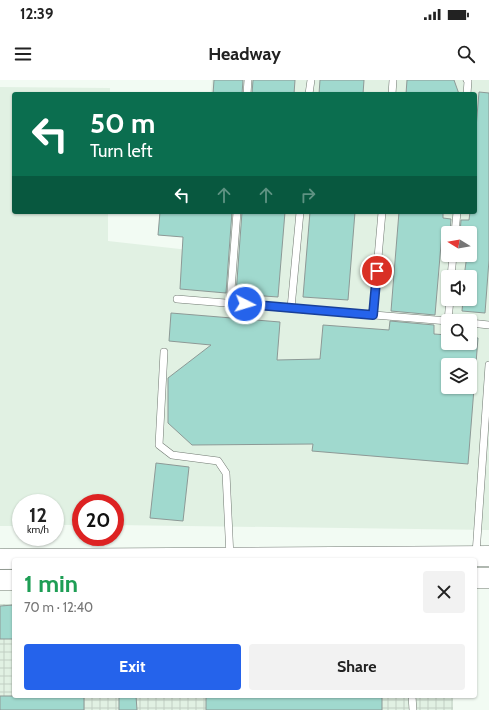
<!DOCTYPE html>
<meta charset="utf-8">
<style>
body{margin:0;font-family:Cabin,sans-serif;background:#f2f2f2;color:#222;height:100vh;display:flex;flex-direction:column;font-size:15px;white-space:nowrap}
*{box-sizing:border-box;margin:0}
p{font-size:13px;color:#767676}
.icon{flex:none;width:22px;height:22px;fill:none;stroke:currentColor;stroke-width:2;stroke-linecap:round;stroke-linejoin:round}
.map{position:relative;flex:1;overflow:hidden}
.sheet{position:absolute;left:12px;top:478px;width:465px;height:140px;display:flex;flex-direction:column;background:#fff;border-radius:4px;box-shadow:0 1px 3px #0004}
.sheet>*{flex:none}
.hud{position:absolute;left:12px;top:12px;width:465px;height:122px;border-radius:4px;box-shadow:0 1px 3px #0004;background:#0b6e4f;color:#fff;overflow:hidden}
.needle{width:26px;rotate:281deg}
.buttons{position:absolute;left:441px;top:146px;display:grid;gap:8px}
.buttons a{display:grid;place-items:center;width:36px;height:36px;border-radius:4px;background:#fff;box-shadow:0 1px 3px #0004;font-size:20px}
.speed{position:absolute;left:12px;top:414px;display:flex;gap:8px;font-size:20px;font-weight:700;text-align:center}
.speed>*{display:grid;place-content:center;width:52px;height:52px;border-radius:50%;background:#fff;box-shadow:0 1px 3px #0004;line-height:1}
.speed small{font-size:10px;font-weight:400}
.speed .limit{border:6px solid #d22;background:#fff;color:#111}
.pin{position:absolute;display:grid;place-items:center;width:34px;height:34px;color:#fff;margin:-17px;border:2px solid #fff;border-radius:50%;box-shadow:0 1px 4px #0007}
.me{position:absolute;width:44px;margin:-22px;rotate:95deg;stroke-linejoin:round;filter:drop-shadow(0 0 3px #0008)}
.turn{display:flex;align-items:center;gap:14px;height:84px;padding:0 12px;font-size:18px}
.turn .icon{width:52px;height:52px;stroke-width:2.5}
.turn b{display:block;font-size:28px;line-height:34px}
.lanes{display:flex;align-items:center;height:38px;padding:0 12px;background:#0003;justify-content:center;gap:20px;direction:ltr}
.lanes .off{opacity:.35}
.round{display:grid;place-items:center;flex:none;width:42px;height:42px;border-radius:4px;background:#f2f2f2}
.overview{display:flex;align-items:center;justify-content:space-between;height:68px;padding:0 12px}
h1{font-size:24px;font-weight:800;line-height:30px;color:#1e9e55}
.cta{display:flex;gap:8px;margin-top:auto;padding:8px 12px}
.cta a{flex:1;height:46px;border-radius:4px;background:#2563eb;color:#fff;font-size:16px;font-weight:800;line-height:46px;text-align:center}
.cta a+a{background:#f2f2f2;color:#222}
.status{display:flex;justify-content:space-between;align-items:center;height:28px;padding:0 20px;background:#fff;direction:ltr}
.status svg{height:11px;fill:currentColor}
header{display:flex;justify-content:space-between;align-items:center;height:52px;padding:0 12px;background:#fff;font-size:18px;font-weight:800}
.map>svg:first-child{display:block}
.built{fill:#e1f1e3;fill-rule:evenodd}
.industrial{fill:url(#industrial-grid)}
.building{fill:#a0d9ce;stroke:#8d9996;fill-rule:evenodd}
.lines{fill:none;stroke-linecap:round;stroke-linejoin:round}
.lane-casing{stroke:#707871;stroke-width:8}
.secondary-casing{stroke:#707871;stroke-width:21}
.lane{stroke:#fff;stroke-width:7}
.secondary{stroke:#fff;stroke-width:20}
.route-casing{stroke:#184099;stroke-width:10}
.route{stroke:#2563eb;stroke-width:7}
</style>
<div class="status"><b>12:39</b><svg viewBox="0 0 49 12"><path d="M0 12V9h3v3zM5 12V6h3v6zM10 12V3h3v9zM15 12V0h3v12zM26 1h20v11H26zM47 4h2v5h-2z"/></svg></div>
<header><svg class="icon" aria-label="menu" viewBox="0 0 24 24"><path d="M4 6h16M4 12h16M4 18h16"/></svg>Headway<svg class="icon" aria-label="search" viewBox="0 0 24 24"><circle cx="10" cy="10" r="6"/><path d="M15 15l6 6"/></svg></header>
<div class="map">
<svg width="489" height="630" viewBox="0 0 489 630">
<defs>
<pattern id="industrial-grid" width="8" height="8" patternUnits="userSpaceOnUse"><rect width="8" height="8" fill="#e1f1e3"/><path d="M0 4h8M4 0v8" fill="none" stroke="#c1cfc3"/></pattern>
</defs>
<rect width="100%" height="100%" fill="#f2fbf3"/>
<path class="built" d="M212,0H489V450L115,445V423H81V445H55V423H21V446H0V7L110,8V14H14V132H108V161L198,171L201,132H475V14H211ZM448,153H470V175H448ZM448,197H470V219H448ZM448,241H470V263H448ZM448,285H470V307H448Z"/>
<path class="industrial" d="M0,524H14V616H453V630H0Z"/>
<g class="building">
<path d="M214,0H243L242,14H213Z"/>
<path d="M253,0H295L294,14H252Z"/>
<path d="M320,0H364L363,14H319Z"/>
<path d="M407,0H454L459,14H406Z"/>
<path d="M479,12L489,13V180L485,233L462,231L463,219H470V197H464L467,175H470V153H460L461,140H469L470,132H475V48H476Z"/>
<path d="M160,132H232L226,213L180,209L183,157L158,155Z"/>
<path d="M242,132H285L278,217L236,214Z"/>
<path d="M310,132H355L348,220L303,217Z"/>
<path d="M399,132H443V138L451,139L450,153H442L435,235L391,231Z"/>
<path d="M171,233L280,242L277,280L320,279L323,245L389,250L390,241L434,245V254L448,255V263H470V257L478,258L468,384L312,371L313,364L192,365L168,343V298L211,265L169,261ZM448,285H470V307H448Z"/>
<path d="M156,383L189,387L183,441L150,438Z"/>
<path d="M14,525V559H0V526Z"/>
<rect x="0" y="616" width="84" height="14"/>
<path d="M119,616H136L137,630H119Z"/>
<rect x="206" y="616" width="176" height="14"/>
</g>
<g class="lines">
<g class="lane-casing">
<g id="lane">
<path d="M467,0L468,1L467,14"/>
<path d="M247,14L248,0"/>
<path d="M309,14L311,0"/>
<path d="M392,14L393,0"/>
<path d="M455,153L457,132"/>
<path d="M451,197L453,175"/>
<path d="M177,219L448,241"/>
<path d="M230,223L237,132"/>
<path d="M291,228L300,132"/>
<path d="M373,235L382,132"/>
<path d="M448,241L450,219"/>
<path d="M470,243L489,245"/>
<path d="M164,272L159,365L172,375L218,381L226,393L230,477"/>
<path d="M476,474L489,285"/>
<path d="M412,616L413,630"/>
</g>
</g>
<g class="secondary-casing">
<g id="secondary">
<path d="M0,479L489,476"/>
<path d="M475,498H489"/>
<path d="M0,500H14"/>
</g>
</g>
<use href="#lane" class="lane"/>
<use href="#secondary" class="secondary"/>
</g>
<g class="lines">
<g class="route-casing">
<path id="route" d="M245,224L373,235L377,191"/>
</g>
<use href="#route" class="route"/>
</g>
</svg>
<div class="buttons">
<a><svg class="needle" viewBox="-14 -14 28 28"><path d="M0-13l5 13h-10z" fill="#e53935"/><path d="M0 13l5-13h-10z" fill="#767676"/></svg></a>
<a><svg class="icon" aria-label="sound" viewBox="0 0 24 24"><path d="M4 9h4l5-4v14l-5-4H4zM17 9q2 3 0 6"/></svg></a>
<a><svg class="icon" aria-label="search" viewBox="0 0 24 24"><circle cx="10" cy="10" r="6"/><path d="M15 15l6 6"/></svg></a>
<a><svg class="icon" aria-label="layers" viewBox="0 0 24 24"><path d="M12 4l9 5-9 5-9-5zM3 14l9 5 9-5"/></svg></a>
</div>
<div class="speed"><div>12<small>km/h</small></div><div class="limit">20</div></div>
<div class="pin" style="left:377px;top:191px;background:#d93025"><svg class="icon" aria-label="arrive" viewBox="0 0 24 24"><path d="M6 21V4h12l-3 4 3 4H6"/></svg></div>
<svg class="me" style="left:245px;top:224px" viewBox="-20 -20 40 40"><circle r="17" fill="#2563eb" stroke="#fff" stroke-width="3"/><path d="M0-11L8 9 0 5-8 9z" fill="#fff"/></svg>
<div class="hud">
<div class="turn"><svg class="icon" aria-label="left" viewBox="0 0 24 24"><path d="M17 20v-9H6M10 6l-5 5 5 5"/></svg><div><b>50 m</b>Turn left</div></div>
<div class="lanes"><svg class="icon" aria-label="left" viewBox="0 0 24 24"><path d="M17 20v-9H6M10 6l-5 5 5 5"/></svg><svg class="icon off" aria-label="ahead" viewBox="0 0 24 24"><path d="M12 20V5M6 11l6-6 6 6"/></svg><svg class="icon off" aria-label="ahead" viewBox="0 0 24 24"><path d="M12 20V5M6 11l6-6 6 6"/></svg><svg class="icon off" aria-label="right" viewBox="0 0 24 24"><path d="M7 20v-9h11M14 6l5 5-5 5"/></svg></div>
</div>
<section class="sheet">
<div class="overview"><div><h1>1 min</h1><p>70 m · 12:40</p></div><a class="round"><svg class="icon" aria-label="close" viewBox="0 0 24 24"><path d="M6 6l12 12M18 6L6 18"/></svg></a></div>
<div class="cta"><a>Exit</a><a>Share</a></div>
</section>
</div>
